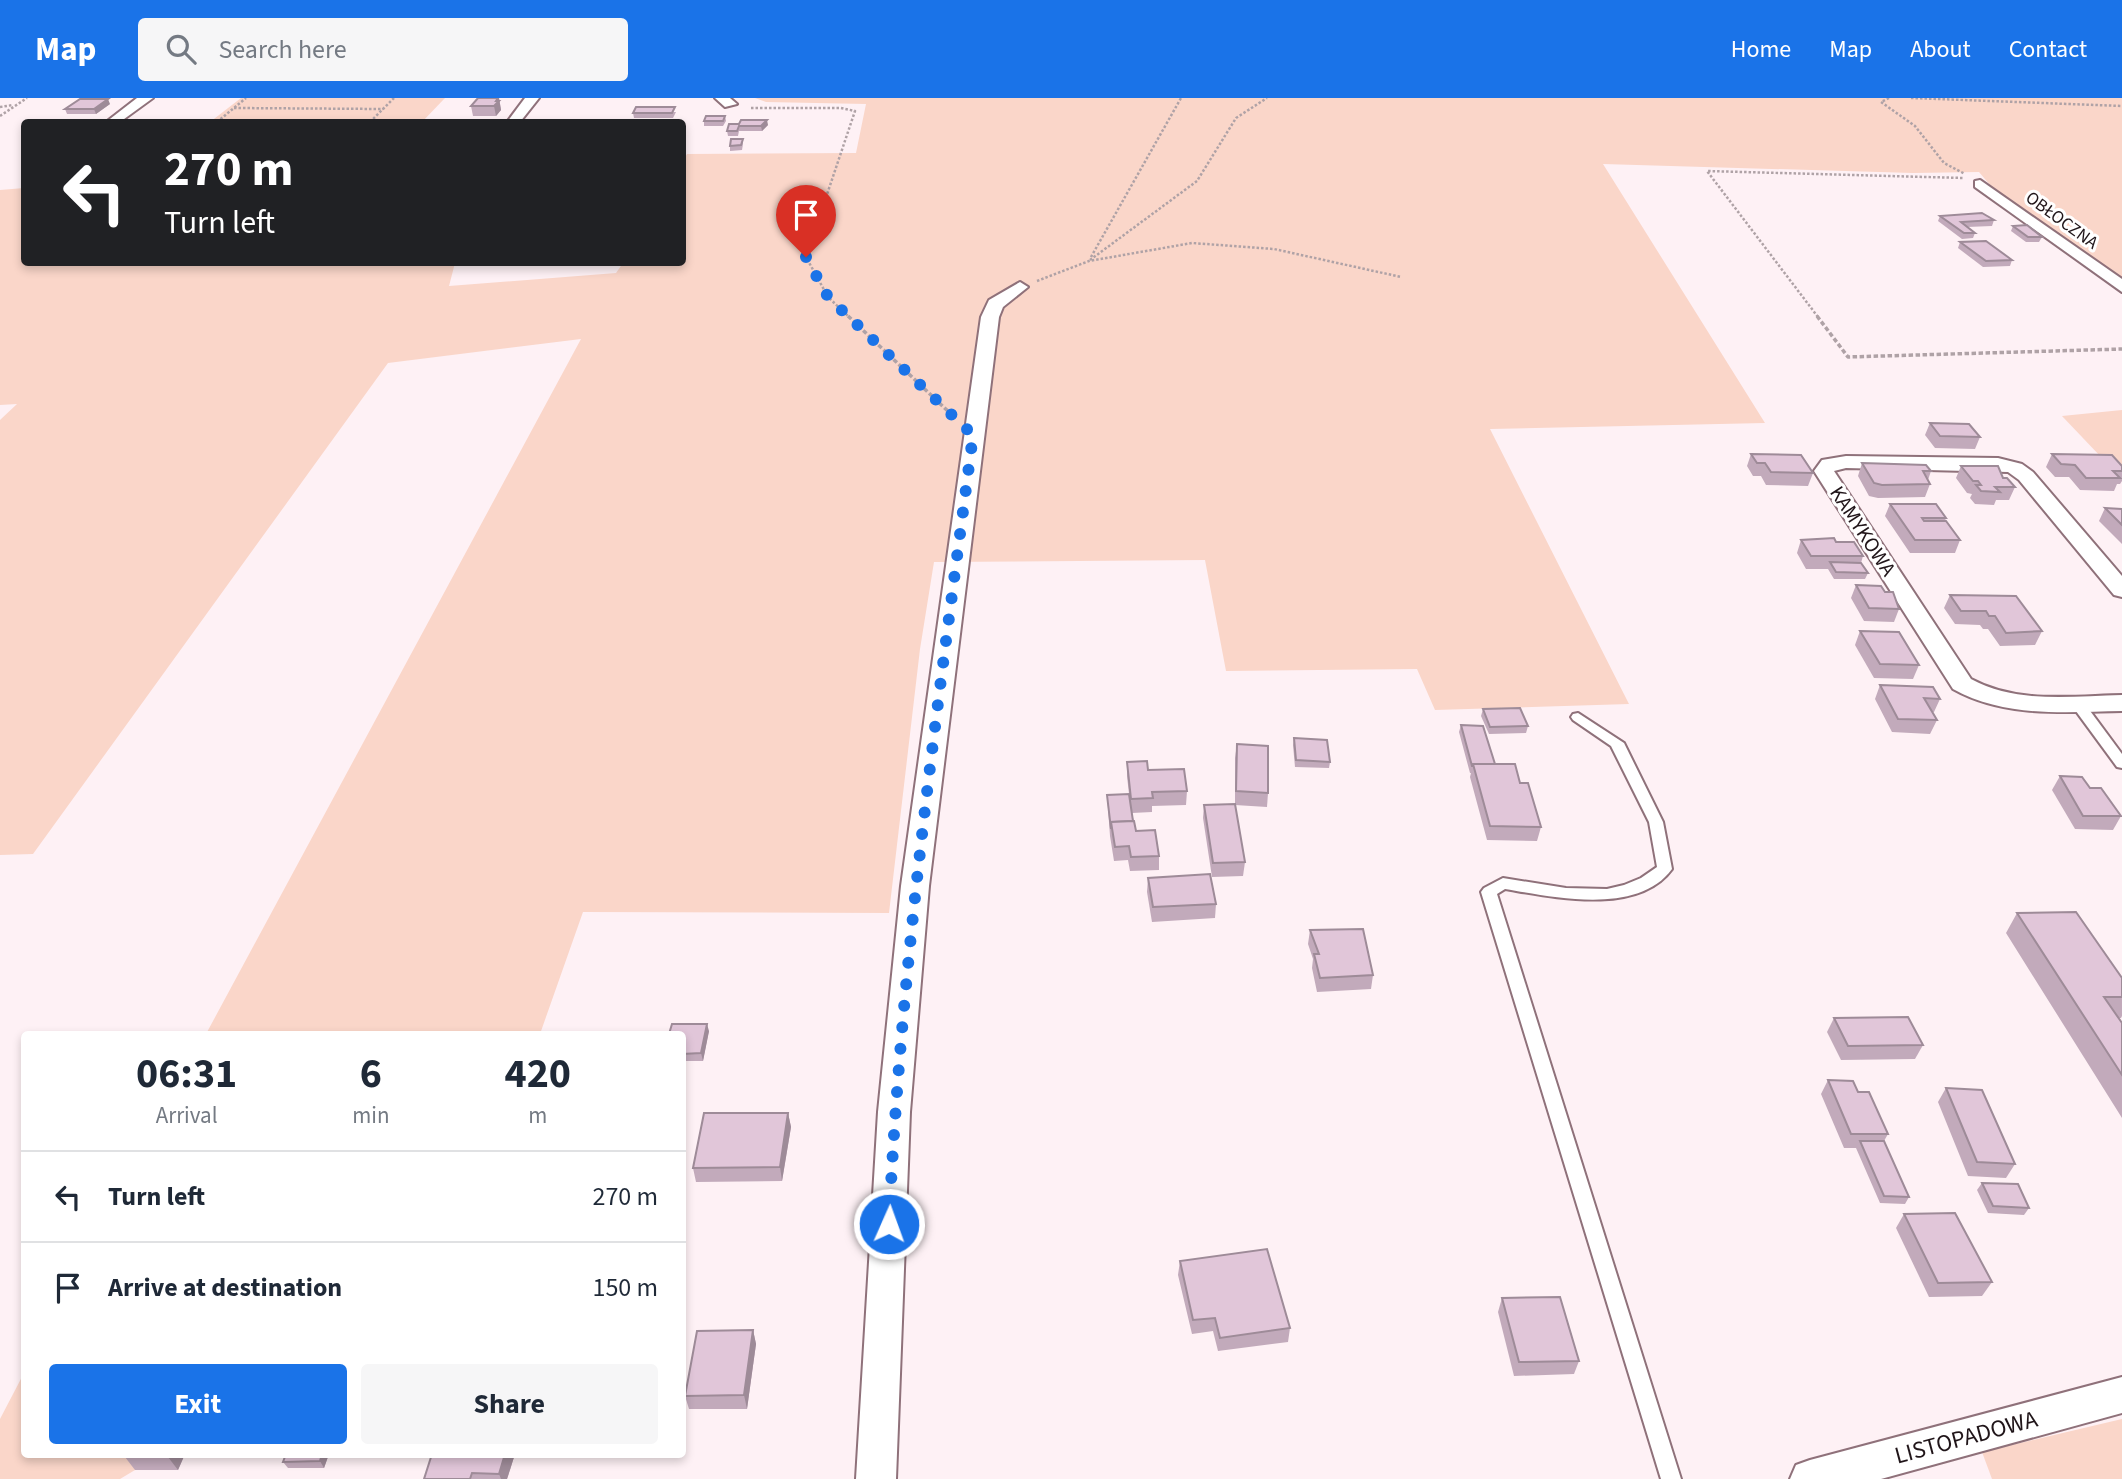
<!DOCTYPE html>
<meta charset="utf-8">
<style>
body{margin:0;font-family:"Source Sans 3",sans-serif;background:#f6f6f7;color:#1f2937;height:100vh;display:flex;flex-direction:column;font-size:26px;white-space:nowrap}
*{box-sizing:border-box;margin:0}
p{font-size:23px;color:#747a83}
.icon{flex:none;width:38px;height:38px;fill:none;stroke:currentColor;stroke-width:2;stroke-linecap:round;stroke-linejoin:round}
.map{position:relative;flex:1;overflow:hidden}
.sheet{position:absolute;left:21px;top:933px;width:665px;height:427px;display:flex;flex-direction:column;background:#fff;border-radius:7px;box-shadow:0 4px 10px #0003}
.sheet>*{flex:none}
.guide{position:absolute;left:21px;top:21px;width:665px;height:147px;border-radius:7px;box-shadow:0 4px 10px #0003;background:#202124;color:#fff;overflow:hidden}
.pin{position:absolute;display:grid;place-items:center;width:60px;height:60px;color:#fff;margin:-72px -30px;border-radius:50% 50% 50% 0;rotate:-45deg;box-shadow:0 0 7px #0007}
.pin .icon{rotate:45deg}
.me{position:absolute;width:77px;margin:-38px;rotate:2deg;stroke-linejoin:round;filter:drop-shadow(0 0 5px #0008)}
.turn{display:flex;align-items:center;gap:24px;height:147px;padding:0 28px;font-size:32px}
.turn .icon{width:91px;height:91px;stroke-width:2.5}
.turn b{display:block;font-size:49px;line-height:60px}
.eta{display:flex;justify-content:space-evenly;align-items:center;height:119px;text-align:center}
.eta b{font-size:42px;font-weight:700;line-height:49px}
.button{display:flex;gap:14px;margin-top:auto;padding:14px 28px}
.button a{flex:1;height:80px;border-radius:7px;background:#1a73e8;color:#fff;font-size:28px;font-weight:700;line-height:80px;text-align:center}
.button a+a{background:#f6f6f7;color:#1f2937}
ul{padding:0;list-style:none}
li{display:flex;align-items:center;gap:21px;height:91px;padding:0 28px;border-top:2px solid #e0e1e3}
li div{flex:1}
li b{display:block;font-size:26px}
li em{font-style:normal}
header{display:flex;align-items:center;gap:42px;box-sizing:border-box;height:98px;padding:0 35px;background:#1a73e8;color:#fff}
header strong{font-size:33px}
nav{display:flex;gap:38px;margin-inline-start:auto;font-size:24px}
.search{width:490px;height:63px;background:#f6f6f7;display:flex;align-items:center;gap:18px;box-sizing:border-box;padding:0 24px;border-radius:7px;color:#747a83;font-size:26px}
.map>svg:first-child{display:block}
.green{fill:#fad6c9}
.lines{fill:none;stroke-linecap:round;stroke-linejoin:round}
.lane-casing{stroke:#8f717a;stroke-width:4}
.street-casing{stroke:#8f717a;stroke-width:4}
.path-far1{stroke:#afa2a6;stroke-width:2.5;stroke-dasharray:2.5 2;stroke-linecap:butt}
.path{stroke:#afa2a6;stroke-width:3.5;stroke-dasharray:4.5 2.5;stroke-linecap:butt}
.lane{fill:#fff;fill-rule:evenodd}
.street{fill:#fff;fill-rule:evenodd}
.wall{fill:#c2aabb}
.shaded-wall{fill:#9e8b98}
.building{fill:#e1c6d9;stroke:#9e8b98;stroke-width:2}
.route{stroke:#1a73e8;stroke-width:12;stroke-dasharray:0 21.6}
.labels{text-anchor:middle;stroke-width:6;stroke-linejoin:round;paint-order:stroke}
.far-street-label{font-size:18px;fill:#201519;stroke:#fff}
.street-label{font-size:21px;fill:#201519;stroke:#fff}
.near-street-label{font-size:24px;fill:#201519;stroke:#fff}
</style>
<header>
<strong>Map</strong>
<div class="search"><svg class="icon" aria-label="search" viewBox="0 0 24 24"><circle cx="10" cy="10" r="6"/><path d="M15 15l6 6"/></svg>Search here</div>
<nav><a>Home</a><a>Map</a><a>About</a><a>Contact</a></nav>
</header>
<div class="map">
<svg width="2122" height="1381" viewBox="0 0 2122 1381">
<rect width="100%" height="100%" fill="#fef1f5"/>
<g class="green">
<path d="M241,0H445L422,24H210Z"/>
<path d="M755,0H2122V183L1990,87L1979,74L1913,75L1603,66L1765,325L1490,331L1629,606L1435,612L1417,571L1226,573L1205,462L934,464L920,551L889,815L583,814L540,936H206L581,241L388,265L33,756L0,757V322L17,306L0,307V92L24,90V164L455,165L449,188L616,175L623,165L682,164V64L687,56L856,55L866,6L766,4Z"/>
<path d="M2122,312V381L2062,318Z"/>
<path d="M24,1275V1356H143L135,1372L120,1381H0V1321Z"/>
<path d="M2122,1321V1381H1992L1982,1354Z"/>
</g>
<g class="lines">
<g class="lane-casing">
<g id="lane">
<path d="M2077,601L2082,602L2122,656V670L2117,669L2070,605Z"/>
<path d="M1578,615L1624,645L1663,724L1672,771C1638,818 1553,799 1505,791L1497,796L1681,1381H1661L1481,794L1484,790L1503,780L1566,790L1607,791L1624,787L1641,780L1657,769L1649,724L1611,648L1573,622L1571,619L1573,616Z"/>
</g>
</g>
<g class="street-casing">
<g id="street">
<path d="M137,0H153L120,24H106Z"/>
<path d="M525,0H539L520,24H507Z"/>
<path d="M715,0H730L737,6L725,9Z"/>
<path d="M1980,82L2122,181V194L1975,89V83Z"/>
<path d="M1020,184L1028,189L1003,209L999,219L929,788L910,1014L896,1381H856L878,1014L901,788L981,219L989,202Z"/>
<path d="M1846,358L1998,360L2022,366L2033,374L2122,478V499L2114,497L2019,382L2008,374L1846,370L1834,373L1971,581C2017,606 2071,598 2122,597V613C2065,614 2005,620 1953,591L1814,373L1822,362Z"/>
<path d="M2122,1279V1315L1881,1381H1790L1796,1367L1810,1362Z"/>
</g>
</g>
<g class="path-far1">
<path d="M1889,0L1881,4L1915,28L1944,65L1965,76"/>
<path d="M1911,0L2122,8"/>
<path d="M0,9L13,7"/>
<path d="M234,10L383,11"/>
<path d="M751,10H841L855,13L806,159L828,199L849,219"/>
<path d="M0,18L27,0"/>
<path d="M217,24L246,0"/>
<path d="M370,24L394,0"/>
<path d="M1091,159L1181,0"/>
<path d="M1090,162L1197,83L1236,20L1267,0"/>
<path d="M1037,183L1089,163L1192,145L1274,151L1401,179"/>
<path d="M1818,219L1707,73L1963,80"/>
</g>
<g class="path">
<path d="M848,218L953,318"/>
<path d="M1817,218L1848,259L2122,251"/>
</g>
<use href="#lane" class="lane"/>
<use href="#street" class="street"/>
</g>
<g class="wall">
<path d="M478,0H499L501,12L496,18H473L471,8Z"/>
<path d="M110,6L96,16H67L65,11Z"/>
<path d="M676,14L673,20H634L633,15Z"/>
<path d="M725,18L726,23L723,28H704V23Z"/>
<path d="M729,26L768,27L762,33H739L738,38H728L727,33Z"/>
<path d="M743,41V46L742,52L730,53V48Z"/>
<path d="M1940,118L1994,122L1992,128L1967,129L1975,135L1973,140L1962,141L1938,123Z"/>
<path d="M2013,128L2042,139L2039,144H2026L2011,133Z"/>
<path d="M1960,144L2012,162L2010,168L1983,169L1958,150Z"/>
<path d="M1930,325L1980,339L1975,351L1935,350L1925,337Z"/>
<path d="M1751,356L1813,375L1808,388L1766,387L1761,378H1753L1747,368Z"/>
<path d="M2052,356L2122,368V383L2120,386H2117L2114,393L2080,392L2069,379H2055L2046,369Z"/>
<path d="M1862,365L1931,373L1928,382L1930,386L1925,399L1878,400L1869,398L1858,378Z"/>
<path d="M1961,368L2003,380L2015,389L2009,402H1996L1994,407L1975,406L1970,400L1972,396L1967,395L1956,380Z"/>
<path d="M1890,406L1946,420L1945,423L1960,442L1955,455H1910L1885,418Z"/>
<path d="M2105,410L2122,411V446L2099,423Z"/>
<path d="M1801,442L1836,444L1863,458L1861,465L1868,475L1865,481H1834L1828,471H1806L1797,455Z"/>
<path d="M1856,487L1885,494L1899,511L1894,524L1864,523L1851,500Z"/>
<path d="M1950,497L2042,533L2035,547L2000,548L1988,531H1983L1980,527L1955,526L1944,510Z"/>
<path d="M1860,533L1919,567L1913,581L1874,580L1855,547Z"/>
<path d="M1880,587L1940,601L1934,614H1932L1937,622L1930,636L1892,634L1875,601Z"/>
<path d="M1483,611L1528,628L1526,635L1489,636L1481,618Z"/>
<path d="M1461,627L1495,666L1520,685L1541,729L1537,743L1487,742L1470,679L1471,675H1470L1459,634Z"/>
<path d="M1294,640L1330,664L1329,670L1295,669L1293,647Z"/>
<path d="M1237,646L1268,695L1267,709L1235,707V660Z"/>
<path d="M1127,664L1148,672L1187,693L1186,707L1152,708V714L1132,715L1136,733L1159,758V772L1130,773L1128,762L1114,763L1110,738L1107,697L1129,696L1127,678Z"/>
<path d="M2060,678L2121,718L2113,732L2075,731L2052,692Z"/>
<path d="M1204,707L1245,764L1243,778L1212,779L1203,720Z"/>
<path d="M1148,780L1216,806L1215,820L1152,824L1147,794Z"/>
<path d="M2017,815L2122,880V918L2121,920H2118L2122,925V1020L2006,835Z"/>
<path d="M1310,832L1373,877L1371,891L1317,894L1312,870L1313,861L1308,846Z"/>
<path d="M1834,920L1923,947L1915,961L1841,962L1827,934Z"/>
<path d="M709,933L703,963H682V936Z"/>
<path d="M1828,982L1858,994L1888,1036L1884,1043L1909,1099L1905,1106L1880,1105L1856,1050H1844L1821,996Z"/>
<path d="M1946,990L2015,1066L2006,1080L1968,1078L1938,1004Z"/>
<path d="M788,1015L791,1029L782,1083L696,1084L693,1070Z"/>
<path d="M1982,1085L2029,1110L2024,1117L1988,1115L1977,1092Z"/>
<path d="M1904,1116L1992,1184L1982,1198L1929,1199L1896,1130Z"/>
<path d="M1180,1163L1290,1230L1288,1244L1218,1253L1213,1233L1192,1236L1178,1177Z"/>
<path d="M1502,1200L1579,1263L1574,1276L1514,1278L1498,1214Z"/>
<path d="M753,1232L756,1246L747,1311H689L685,1298Z"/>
<path d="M185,1356L178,1372H135L125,1359Z"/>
<path d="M329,1356L324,1370H288L283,1364Z"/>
<path d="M515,1356L507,1381H424Z"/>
</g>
<g class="shaded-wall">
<path d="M498,0H499L501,12L496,18L494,8L496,3Z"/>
<path d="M108,1L110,6L96,16L94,11Z"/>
<path d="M767,22L768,27L762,33L761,28Z"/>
<path d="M707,926L709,933L703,963L701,955Z"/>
<path d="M788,1015L791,1029L782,1083L780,1069Z"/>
<path d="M753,1232L756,1246L747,1311L744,1297Z"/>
<path d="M169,1356H185L178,1372L168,1359Z"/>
<path d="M322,1356H329L324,1370L320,1363Z"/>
<path d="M505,1356H515L507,1381H501L499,1376Z"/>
</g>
<g class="building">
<path d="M478,0H498L496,3H499L494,8H471Z"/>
<path d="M80,1H108L94,11H65Z"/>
<path d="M636,9H675L672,15H633Z"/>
<path d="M706,18H725L723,23H704Z"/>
<path d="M741,22H767L761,28H739L737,33H727L729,26H739Z"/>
<path d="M731,41H743L741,47L730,48Z"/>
<path d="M1982,115L1994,122L1961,124L1975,135H1964L1940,118Z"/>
<path d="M2027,127L2042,139H2028L2013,128Z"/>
<path d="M1986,143L2012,162L1986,163L1960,144Z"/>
<path d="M1930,325L1969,326L1980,339L1940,338Z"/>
<path d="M1751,356L1801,357L1813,375L1771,374L1765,365H1757Z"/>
<path d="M2052,356L2112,357L2122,368V373H2113L2120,380H2086L2075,367L2061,366Z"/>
<path d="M1862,365L1926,367L1931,373H1923L1930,386L1882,387L1874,385Z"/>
<path d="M1961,368H1998L2003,380H2007L2015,389H1995L2000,394L1981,393L1976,387H1981L1978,383H1973Z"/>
<path d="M1890,406H1936L1946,420H1922L1924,423H1946L1960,442H1915Z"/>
<path d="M2105,410L2122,411V427Z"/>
<path d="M1834,440L1836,444H1854L1863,458H1811L1801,442Z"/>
<path d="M1830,464L1861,465L1868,475L1836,474Z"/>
<path d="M1856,487L1881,488L1885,494H1893L1899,511L1869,510Z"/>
<path d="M1950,497L2016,498L2042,533L2006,535L1995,518H1989L1986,513H1961Z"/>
<path d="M1860,533L1899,534L1919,567L1880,566Z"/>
<path d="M1880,587L1933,589L1940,601L1924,600L1937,622L1898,621Z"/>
<path d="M1520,610L1528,628L1490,629L1483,611Z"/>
<path d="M1461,627L1483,628L1495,666H1473V668H1472Z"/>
<path d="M1294,640L1327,642L1330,664L1296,662Z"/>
<path d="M1237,646L1268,648V695L1236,693Z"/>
<path d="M1147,663L1148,672L1184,671L1187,693L1152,694L1153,700L1131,701L1127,664Z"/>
<path d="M1473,666H1515L1520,685H1528L1541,729L1490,728Z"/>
<path d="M2060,678L2082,679L2090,690H2101L2121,718H2083Z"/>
<path d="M1129,696L1133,723L1111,724V731L1107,697Z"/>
<path d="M1235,706L1245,764L1213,765L1204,707Z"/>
<path d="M1134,723L1136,733L1155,732L1159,758L1131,759L1129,748L1115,749L1111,724Z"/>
<path d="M1210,776L1216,806L1153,809L1148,780Z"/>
<path d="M2076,814L2122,880V899H2104L2122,925V977L2017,815Z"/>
<path d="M1363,831L1373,877L1320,880L1314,856H1319L1310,832Z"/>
<path d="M1908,919L1923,947L1848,948L1834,920Z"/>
<path d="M672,926H707L701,955L682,956V936H669Z"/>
<path d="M1828,982L1853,983L1858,994H1869L1888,1036H1851Z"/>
<path d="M1946,990L1982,992L2015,1066L1977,1064Z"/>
<path d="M704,1015H788L780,1069L693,1070Z"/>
<path d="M1860,1043H1884L1909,1099L1884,1098Z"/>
<path d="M1982,1085L2018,1086L2029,1110L1993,1108Z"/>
<path d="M1955,1115L1992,1184L1938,1185L1904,1116Z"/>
<path d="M1267,1151L1290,1230L1220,1240L1215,1220L1193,1222L1180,1163Z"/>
<path d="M1560,1199L1579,1263L1519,1264L1502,1200Z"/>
<path d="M753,1232L744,1297L685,1298L697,1233Z"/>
<path d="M126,1356H169L168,1359H125Z"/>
<path d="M286,1356H322L320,1363L283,1364Z"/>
<path d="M432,1356H505L499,1376L472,1375L470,1381H424Z"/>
</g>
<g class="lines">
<path class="route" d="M806,159L828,199L973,337C939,599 901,861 889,1126"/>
</g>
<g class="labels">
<g class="far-street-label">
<text transform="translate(2062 122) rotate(36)" y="6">OBŁOCZNA</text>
</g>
<g class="street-label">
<text transform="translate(1863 433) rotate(57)" y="7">KAMYKOWA</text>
</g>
<g class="near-street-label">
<text transform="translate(1966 1339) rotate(-15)" y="8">LISTOPADOWA</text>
</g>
</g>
</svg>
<div class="pin" style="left:806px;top:159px;background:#d93025"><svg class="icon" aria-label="arrive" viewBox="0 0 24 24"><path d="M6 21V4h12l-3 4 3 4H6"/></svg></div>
<svg class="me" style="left:889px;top:1126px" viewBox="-20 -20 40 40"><circle r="17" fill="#1a73e8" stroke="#fff" stroke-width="3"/><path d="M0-11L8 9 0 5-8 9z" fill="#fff"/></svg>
<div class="guide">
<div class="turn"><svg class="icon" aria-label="left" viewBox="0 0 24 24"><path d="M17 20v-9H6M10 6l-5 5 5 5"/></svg><div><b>270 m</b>Turn left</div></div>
</div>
<section class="sheet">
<div class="eta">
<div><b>06:31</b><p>Arrival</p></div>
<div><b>6</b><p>min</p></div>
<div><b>420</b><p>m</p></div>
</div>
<ul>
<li><svg class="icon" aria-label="left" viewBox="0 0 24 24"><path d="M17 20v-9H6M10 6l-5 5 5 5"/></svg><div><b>Turn left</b></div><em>270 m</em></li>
<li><svg class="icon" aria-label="arrive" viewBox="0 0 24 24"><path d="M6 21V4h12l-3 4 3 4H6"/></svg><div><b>Arrive at destination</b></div><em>150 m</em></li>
</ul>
<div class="button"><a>Exit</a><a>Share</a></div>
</section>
</div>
